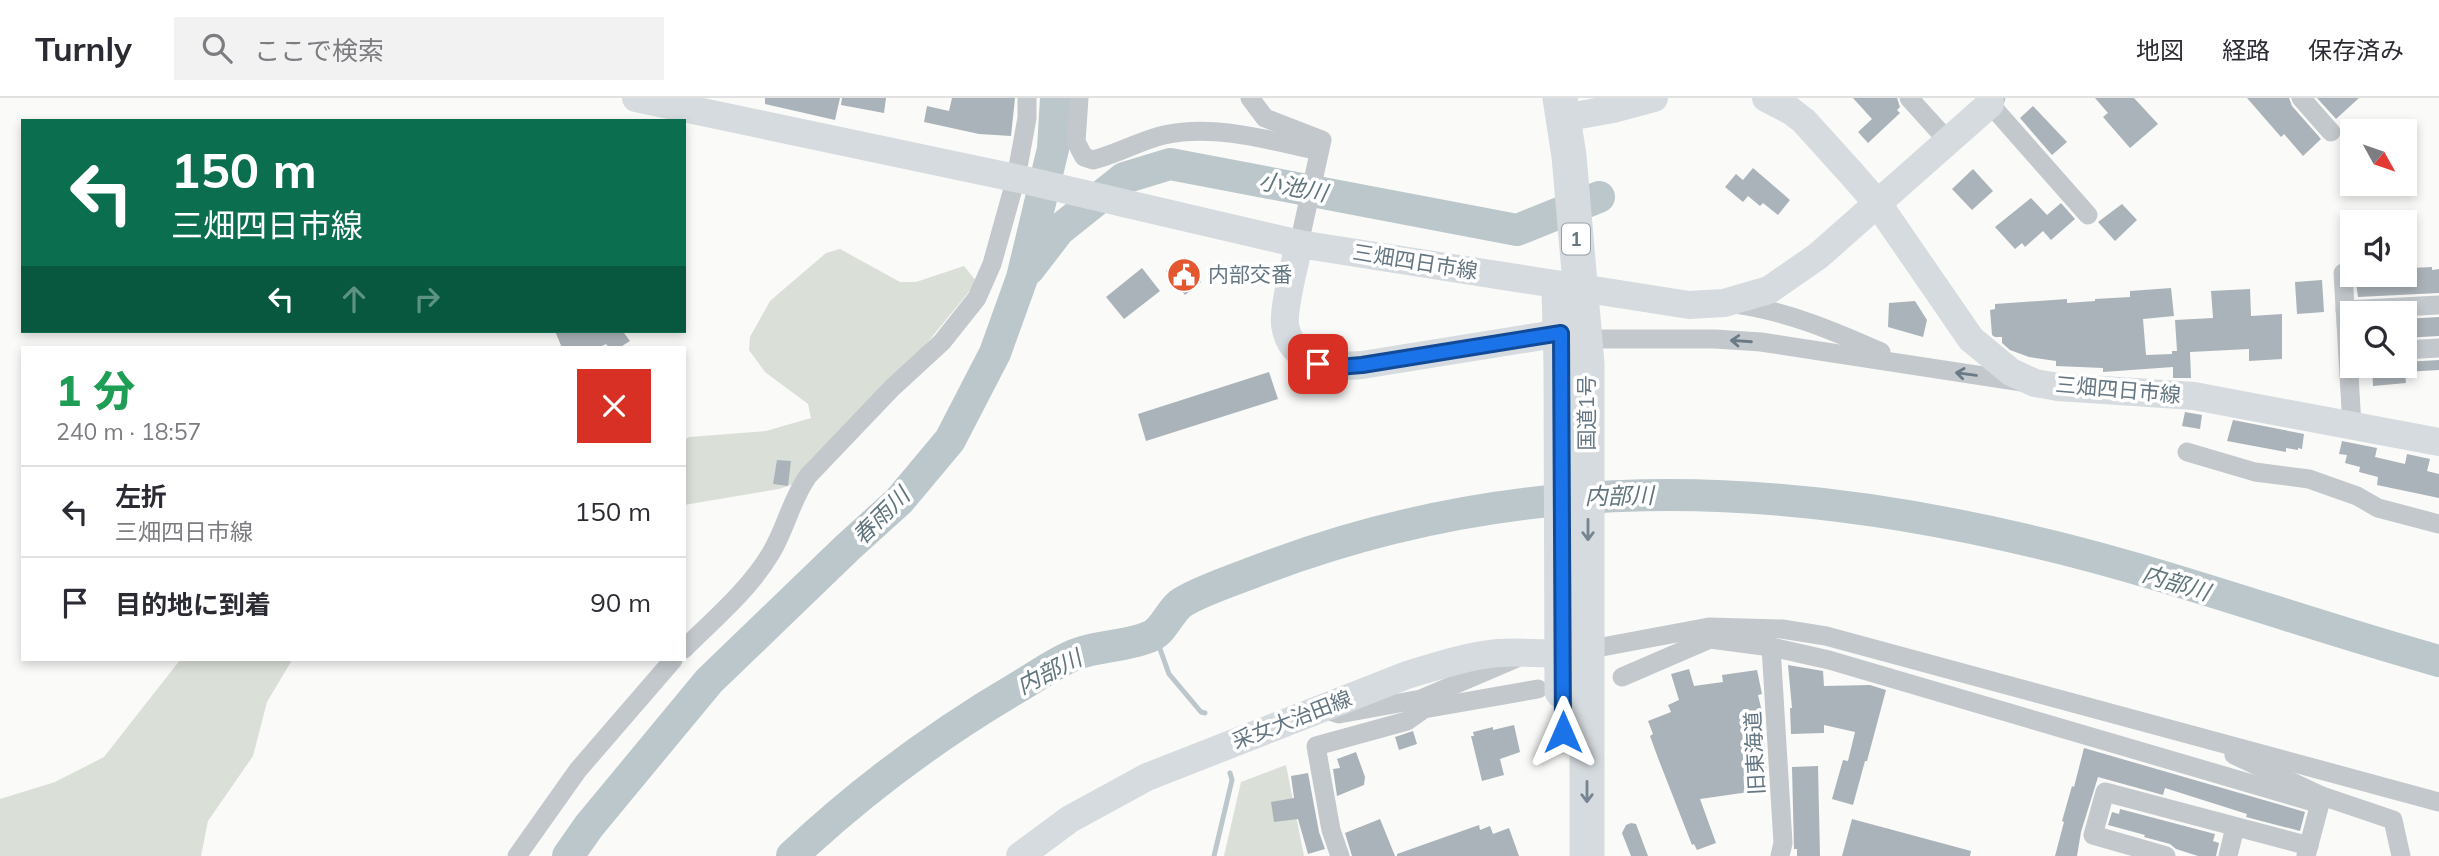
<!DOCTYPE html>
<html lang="ja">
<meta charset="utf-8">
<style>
body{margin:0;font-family:Mulish,"Noto Sans JP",sans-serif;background:#f2f2f3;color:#2b2b33;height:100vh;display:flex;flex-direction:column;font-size:26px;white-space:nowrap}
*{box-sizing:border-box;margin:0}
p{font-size:23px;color:#7c7c81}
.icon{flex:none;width:38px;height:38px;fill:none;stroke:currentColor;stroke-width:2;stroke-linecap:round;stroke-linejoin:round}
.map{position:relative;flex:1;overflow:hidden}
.sheet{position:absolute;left:21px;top:248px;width:665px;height:315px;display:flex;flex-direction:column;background:#fff;border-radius:0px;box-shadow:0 4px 10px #0003}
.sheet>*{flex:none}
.hud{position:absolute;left:21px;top:21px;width:665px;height:214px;border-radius:0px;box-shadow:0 4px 10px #0003;background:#0b6e4f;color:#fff;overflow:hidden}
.needle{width:46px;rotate:130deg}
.buttons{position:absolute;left:2340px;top:21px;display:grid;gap:14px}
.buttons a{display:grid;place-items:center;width:77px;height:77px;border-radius:0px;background:#fff;box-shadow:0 4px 10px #0003;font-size:35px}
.pin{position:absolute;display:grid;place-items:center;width:60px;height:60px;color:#fff;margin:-30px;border-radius:14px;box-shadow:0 4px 10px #0006}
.me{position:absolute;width:77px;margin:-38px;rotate:0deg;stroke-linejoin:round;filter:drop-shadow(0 0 5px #0008)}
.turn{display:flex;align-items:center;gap:24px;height:147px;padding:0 35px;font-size:32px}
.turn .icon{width:91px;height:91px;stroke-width:2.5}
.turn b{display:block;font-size:49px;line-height:60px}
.lanes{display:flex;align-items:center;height:66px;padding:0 35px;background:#0003;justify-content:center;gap:35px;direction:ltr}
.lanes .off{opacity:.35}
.round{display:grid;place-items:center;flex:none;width:74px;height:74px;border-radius:0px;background:#f2f2f3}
.overview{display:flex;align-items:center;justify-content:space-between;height:119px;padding:0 35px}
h1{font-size:42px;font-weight:800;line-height:52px;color:#1e9e55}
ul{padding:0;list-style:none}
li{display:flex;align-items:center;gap:21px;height:91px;padding:0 35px;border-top:2px solid #e1e1e2}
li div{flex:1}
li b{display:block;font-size:26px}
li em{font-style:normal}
header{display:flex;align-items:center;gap:42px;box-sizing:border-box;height:98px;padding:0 35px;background:#fff;border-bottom:2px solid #e1e1e2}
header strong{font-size:33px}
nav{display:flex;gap:38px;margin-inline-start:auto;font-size:24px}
.search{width:490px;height:63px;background:#f2f2f3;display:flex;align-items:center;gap:18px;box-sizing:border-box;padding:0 24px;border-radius:0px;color:#7c7c81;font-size:26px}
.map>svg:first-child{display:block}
.green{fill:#dadfd7}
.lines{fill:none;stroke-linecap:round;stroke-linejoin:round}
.stream{stroke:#bbc7cb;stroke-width:5}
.river{stroke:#bbc7cb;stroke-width:32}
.building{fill:#aab3b9}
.street{stroke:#c3c8cc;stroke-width:19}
.secondary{stroke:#d6dbdf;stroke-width:28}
.highway{stroke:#d6dbdf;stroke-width:35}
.oneway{stroke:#6a7a87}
.oneway2{stroke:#768591}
.route-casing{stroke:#114b97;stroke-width:18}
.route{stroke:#1a73e8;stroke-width:12}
.labels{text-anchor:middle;stroke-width:7;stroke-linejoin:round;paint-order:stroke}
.shield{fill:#fff;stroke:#939fa8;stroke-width:2}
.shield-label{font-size:19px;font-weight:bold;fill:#657683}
.street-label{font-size:21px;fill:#657683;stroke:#fff}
.poi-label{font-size:21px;fill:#657683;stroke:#fff;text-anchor:start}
.water-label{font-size:23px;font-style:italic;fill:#60757c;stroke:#fff}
</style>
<header>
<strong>Turnly</strong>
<div class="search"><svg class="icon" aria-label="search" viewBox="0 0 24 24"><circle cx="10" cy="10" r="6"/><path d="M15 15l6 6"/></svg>ここで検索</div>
<nav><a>地図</a><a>経路</a><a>保存済み</a></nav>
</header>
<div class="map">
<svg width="2439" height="758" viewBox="0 0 2439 758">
<rect width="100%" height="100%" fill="#fafaf8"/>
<g class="green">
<path d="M840,151L900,184H916L964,168L977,184L863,323L808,381L779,391L684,407V342L689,339L766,333L811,320L808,306L765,274L749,252L750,239L770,203L826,155Z"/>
<path d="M180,562H292L267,604L253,658L208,723L201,758H0V701L55,684L104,659Z"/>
<path d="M1286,667L1304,758H1224L1241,684Z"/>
</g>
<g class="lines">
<g class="stream">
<path d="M1155,537L1169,576L1201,614L1205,615"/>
<path d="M1214,758L1232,682L1230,675"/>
</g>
<g class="river">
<path d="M1029,171L1059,132L1124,80L1170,66L1517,132L1599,99"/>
<path d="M568,758L589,728L709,583L847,450L899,403L950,342L995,255L1022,180L1053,51L1056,0"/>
<path d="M792,758C861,693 938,636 1020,588C1037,578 1055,565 1074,557C1098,547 1127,549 1151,538C1164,532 1169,515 1180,506C1192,496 1238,480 1254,474C1515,373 1770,380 2039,445C2174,477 2305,526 2439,563"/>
</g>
</g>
<g class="building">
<path d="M765,0H840L835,22L765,6Z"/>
<path d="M842,0H886L884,15L841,7Z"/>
<path d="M952,0H1015L1011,38L979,36L924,24L927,8L949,13Z"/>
<path d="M1853,0H1897L1900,9L1897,12L1900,15L1868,45L1858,34L1872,21Z"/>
<path d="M2095,0H2134L2158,26L2130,50L2103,19L2108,15Z"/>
<path d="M2247,0H2289L2292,8L2321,41L2303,58L2284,36L2281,39Z"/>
<path d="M2317,0H2359L2336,21Z"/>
<path d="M2033,8L2067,44L2052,57L2020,20Z"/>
<path d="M1753,70L1790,102L1778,117L1763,105L1760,108L1748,98L1743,104L1725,89L1736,76L1743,82Z"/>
<path d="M1973,71L1993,93L1972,112L1952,91Z"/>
<path d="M2031,100L2047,117L2061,105L2075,121L2051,142L2043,133L2025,149L2022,145L2015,151L1995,129Z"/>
<path d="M2122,106L2137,122L2115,143L2098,124Z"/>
<path d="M1182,160L1185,164L1188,161L1201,176L1197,179L1201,184L1185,197L1166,173Z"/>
<path d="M2432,169V172L2439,171V195L2358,199L2355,177H2410V170Z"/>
<path d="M1142,170L1160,193L1124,221L1106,199Z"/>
<path d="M2322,182L2324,214L2297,216L2295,184Z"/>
<path d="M2171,190L2174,218L2143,221L2146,257L2172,256V253H2177L2175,222L2213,220L2211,193L2250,191L2251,218L2282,216V261L2249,263V251L2190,254L2191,280H2173V269L2103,274V270L2056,268V263L2029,259L2010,252L2002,245V239H1995L1992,237L1990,212L1995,211V206L2067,201V205L2095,203V201L2130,199V193Z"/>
<path d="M1915,203L1927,222L1923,239L1888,229L1889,205Z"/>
<path d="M2439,219V238L2404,240V221Z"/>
<path d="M555,233H628L624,235L630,243L619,250H609L606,246L598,250H562Z"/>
<path d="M2439,262V272L2405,274L2406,285L2373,288L2372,268H2404V264Z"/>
<path d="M1269,274L1278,301L1146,343L1138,316Z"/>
<path d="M2185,314L2202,317L2200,331L2182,328Z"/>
<path d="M2233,322L2304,336L2302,351L2298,350V352L2286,350V354L2227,343Z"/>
<path d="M2342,343L2377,350L2375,359L2405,366L2407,356L2430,361L2427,373L2439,376V400L2377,387L2378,379L2359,374L2360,369L2345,365L2347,357L2339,356Z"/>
<path d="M777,362L791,363L788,388L773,386Z"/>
<path d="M1788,567L1823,573L1824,588L1870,587L1886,592L1867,663H1865L1853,707L1832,701L1843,662L1848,663L1855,634L1824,627V635L1791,636L1790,610H1792Z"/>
<path d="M1689,571L1694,588L1723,584L1722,577L1757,572L1762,596L1758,597L1763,618L1767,680H1762L1763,692L1700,701L1716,745L1697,752L1694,746L1692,747L1658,660L1650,638L1653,636L1648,623L1671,614L1668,607L1679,602L1671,576Z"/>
<path d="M1514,627L1520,654L1500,661L1504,677L1482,683L1471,638H1474L1473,634L1493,629V632Z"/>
<path d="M1413,633L1417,646L1399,652L1395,639Z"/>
<path d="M2084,650L2305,714L2300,733L2246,719L2247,716L2165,690L2163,697L2098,679L2081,734L2077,758H2055L2064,724L2062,723L2072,688L2074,689Z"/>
<path d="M1356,654L1365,679L1364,687L1337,698L1333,671L1340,670L1337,661Z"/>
<path d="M1818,668L1820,758H1797V751H1794L1792,669Z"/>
<path d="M1308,675L1319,734L1325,751L1308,756L1298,721L1274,724L1271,704L1294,700L1291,678Z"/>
<path d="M2120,711L2215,736L2213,743L2219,745L2216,758H2198L2176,751L2170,746L2144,739L2145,737L2108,727L2112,714L2119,716Z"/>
<path d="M1380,721L1395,758H1352L1345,735Z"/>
<path d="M1852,721L1971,753L1970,758H1842Z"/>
<path d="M1631,725L1636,726L1648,758H1631L1622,735L1626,727Z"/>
<path d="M1479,727L1480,732L1490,728L1493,736L1509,730L1519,758H1397V756Z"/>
</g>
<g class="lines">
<g class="street">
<path d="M1079,0L1076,44L1084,59L1093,62C1117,56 1139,43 1164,37C1216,26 1268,42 1319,53"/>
<path d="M1250,0L1265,20L1322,42L1299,146"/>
<path d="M1909,0L1948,43"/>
<path d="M1996,0L1990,6L2088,117"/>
<path d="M2301,0L2331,34"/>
<path d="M2343,175L2352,328"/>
<path d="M1734,206C1784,212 1834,233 1881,254"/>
<path d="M2345,212L2439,207"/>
<path d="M1586,241H1715L1761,244L2022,284"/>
<path d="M2404,252L2439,250"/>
<path d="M2187,354L2255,374L2309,381L2357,398L2378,410L2439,426"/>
<path d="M1709,534L1710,541L1771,549L1829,562L2320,706"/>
<path d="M1771,549L1783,745L1780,758"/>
<path d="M684,551C714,521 749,492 771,455C786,430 791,402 808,378L892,290L942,244L977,200L992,166L1016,80L1027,20V0"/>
<path d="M1586,552L1709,529L1782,531L1826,538L2439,704"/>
<path d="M1622,579L1710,541"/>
<path d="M1330,613L1339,616L1421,601L1517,560"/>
<path d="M2234,657L2322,698L2306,758"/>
<path d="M2322,698L2393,722L2401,758"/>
<path d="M517,758L578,672L673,562"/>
<path d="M1340,758L1331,732L1316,648L1407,623L1424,611L1538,591"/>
<path d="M2166,758L2093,737L2105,694L2309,748"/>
<path d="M2228,758L2235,729"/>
</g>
<g class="secondary">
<path d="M636,0L1029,83L1299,146L1689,207L1724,205L1769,192L1818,158L1990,6"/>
<path d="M1766,0L1791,13L1804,23L1851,75L1878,106L1971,241L2011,274L2035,285L2058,289L2194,298L2439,344"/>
<path d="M1563,20L1613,11L1654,0"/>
<path d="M1299,146C1295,166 1283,209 1285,227C1291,266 1331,270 1362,267L1561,235"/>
<path d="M1020,758L1070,721L1147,679L1407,577C1437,568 1467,558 1498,555C1526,553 1553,558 1581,553"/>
</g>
<g class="highway">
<path d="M1560,0L1569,58L1587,266V758"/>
<path d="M1559,191L1561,267L1562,593"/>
</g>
</g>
<defs><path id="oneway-shaft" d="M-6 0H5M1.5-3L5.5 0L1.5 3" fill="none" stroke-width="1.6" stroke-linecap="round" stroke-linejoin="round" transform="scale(1.75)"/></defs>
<g class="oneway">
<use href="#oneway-shaft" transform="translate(1741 243) rotate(-176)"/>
<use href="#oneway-shaft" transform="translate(1966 276) rotate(-172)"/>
</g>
<g class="oneway2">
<use href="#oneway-shaft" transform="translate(1588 432) rotate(90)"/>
<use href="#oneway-shaft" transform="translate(1587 694) rotate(90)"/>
</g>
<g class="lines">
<g class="route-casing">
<path id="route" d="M1318,266L1338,269L1362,267L1561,235L1563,634"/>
</g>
<use href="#route" class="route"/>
</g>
<defs>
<g id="civic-disc" transform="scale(1.75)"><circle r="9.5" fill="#e4572e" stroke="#fff"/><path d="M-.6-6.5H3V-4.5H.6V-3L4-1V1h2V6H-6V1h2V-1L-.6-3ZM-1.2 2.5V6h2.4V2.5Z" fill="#fff"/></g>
</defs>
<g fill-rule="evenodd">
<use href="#civic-disc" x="1184" y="177"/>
</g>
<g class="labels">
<rect class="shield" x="1562" y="125.5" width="28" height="31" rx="5"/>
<g class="shield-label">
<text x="1576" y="148">1</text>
</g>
<g class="street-label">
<text transform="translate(1415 164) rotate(9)" y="7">三畑四日市線</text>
<text transform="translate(2118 292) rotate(5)" y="7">三畑四日市線</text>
<text transform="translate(1587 315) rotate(-90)" y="7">国道1号</text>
<text transform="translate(1292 622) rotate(-21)" y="7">采女大治田線</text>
<text transform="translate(1755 655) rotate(-93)" y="7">旧東海道</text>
</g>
<g class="poi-label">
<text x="1208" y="184">内部交番</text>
</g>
<g class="water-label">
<text transform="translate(1293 89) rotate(11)" y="8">小池川</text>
<text transform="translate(1619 398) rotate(-1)" y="8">内部川</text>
<text transform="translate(881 418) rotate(-45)" y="8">春雨川</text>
<text transform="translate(2176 485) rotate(17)" y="8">内部川</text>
<text transform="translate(1049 574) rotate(-27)" y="8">内部川</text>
</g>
</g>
</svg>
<div class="buttons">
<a><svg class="needle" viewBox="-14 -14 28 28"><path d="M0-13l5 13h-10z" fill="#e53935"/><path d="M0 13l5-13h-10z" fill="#7c7c81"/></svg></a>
<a><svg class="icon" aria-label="sound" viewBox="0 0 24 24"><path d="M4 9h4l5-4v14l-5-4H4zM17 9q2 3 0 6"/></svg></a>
<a><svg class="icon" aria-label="search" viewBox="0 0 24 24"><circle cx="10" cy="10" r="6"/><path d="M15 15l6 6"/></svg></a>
</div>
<div class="pin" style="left:1318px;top:266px;background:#d93025"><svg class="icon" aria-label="arrive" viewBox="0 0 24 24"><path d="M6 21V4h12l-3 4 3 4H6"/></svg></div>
<svg class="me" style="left:1563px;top:634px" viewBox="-20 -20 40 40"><path d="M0-17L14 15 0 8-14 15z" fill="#1a73e8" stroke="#fff" stroke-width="4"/></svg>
<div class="hud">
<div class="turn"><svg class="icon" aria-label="left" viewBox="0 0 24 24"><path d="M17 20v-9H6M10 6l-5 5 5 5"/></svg><div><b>150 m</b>三畑四日市線</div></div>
<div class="lanes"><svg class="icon" aria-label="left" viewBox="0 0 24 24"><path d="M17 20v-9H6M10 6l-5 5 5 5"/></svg><svg class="icon off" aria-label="ahead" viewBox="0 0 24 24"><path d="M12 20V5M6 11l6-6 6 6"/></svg><svg class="icon off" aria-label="right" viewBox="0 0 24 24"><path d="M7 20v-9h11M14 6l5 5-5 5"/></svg></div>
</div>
<section class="sheet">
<div class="overview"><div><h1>1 分</h1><p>240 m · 18:57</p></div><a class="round" style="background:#d93025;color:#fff"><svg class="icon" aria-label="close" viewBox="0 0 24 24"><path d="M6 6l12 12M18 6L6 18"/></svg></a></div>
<ul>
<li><svg class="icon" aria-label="left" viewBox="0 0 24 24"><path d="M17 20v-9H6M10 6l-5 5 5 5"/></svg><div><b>左折</b><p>三畑四日市線</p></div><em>150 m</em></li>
<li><svg class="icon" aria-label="arrive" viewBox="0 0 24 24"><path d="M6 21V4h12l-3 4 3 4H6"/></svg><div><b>目的地に到着</b></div><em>90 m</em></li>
</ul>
</section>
</div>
